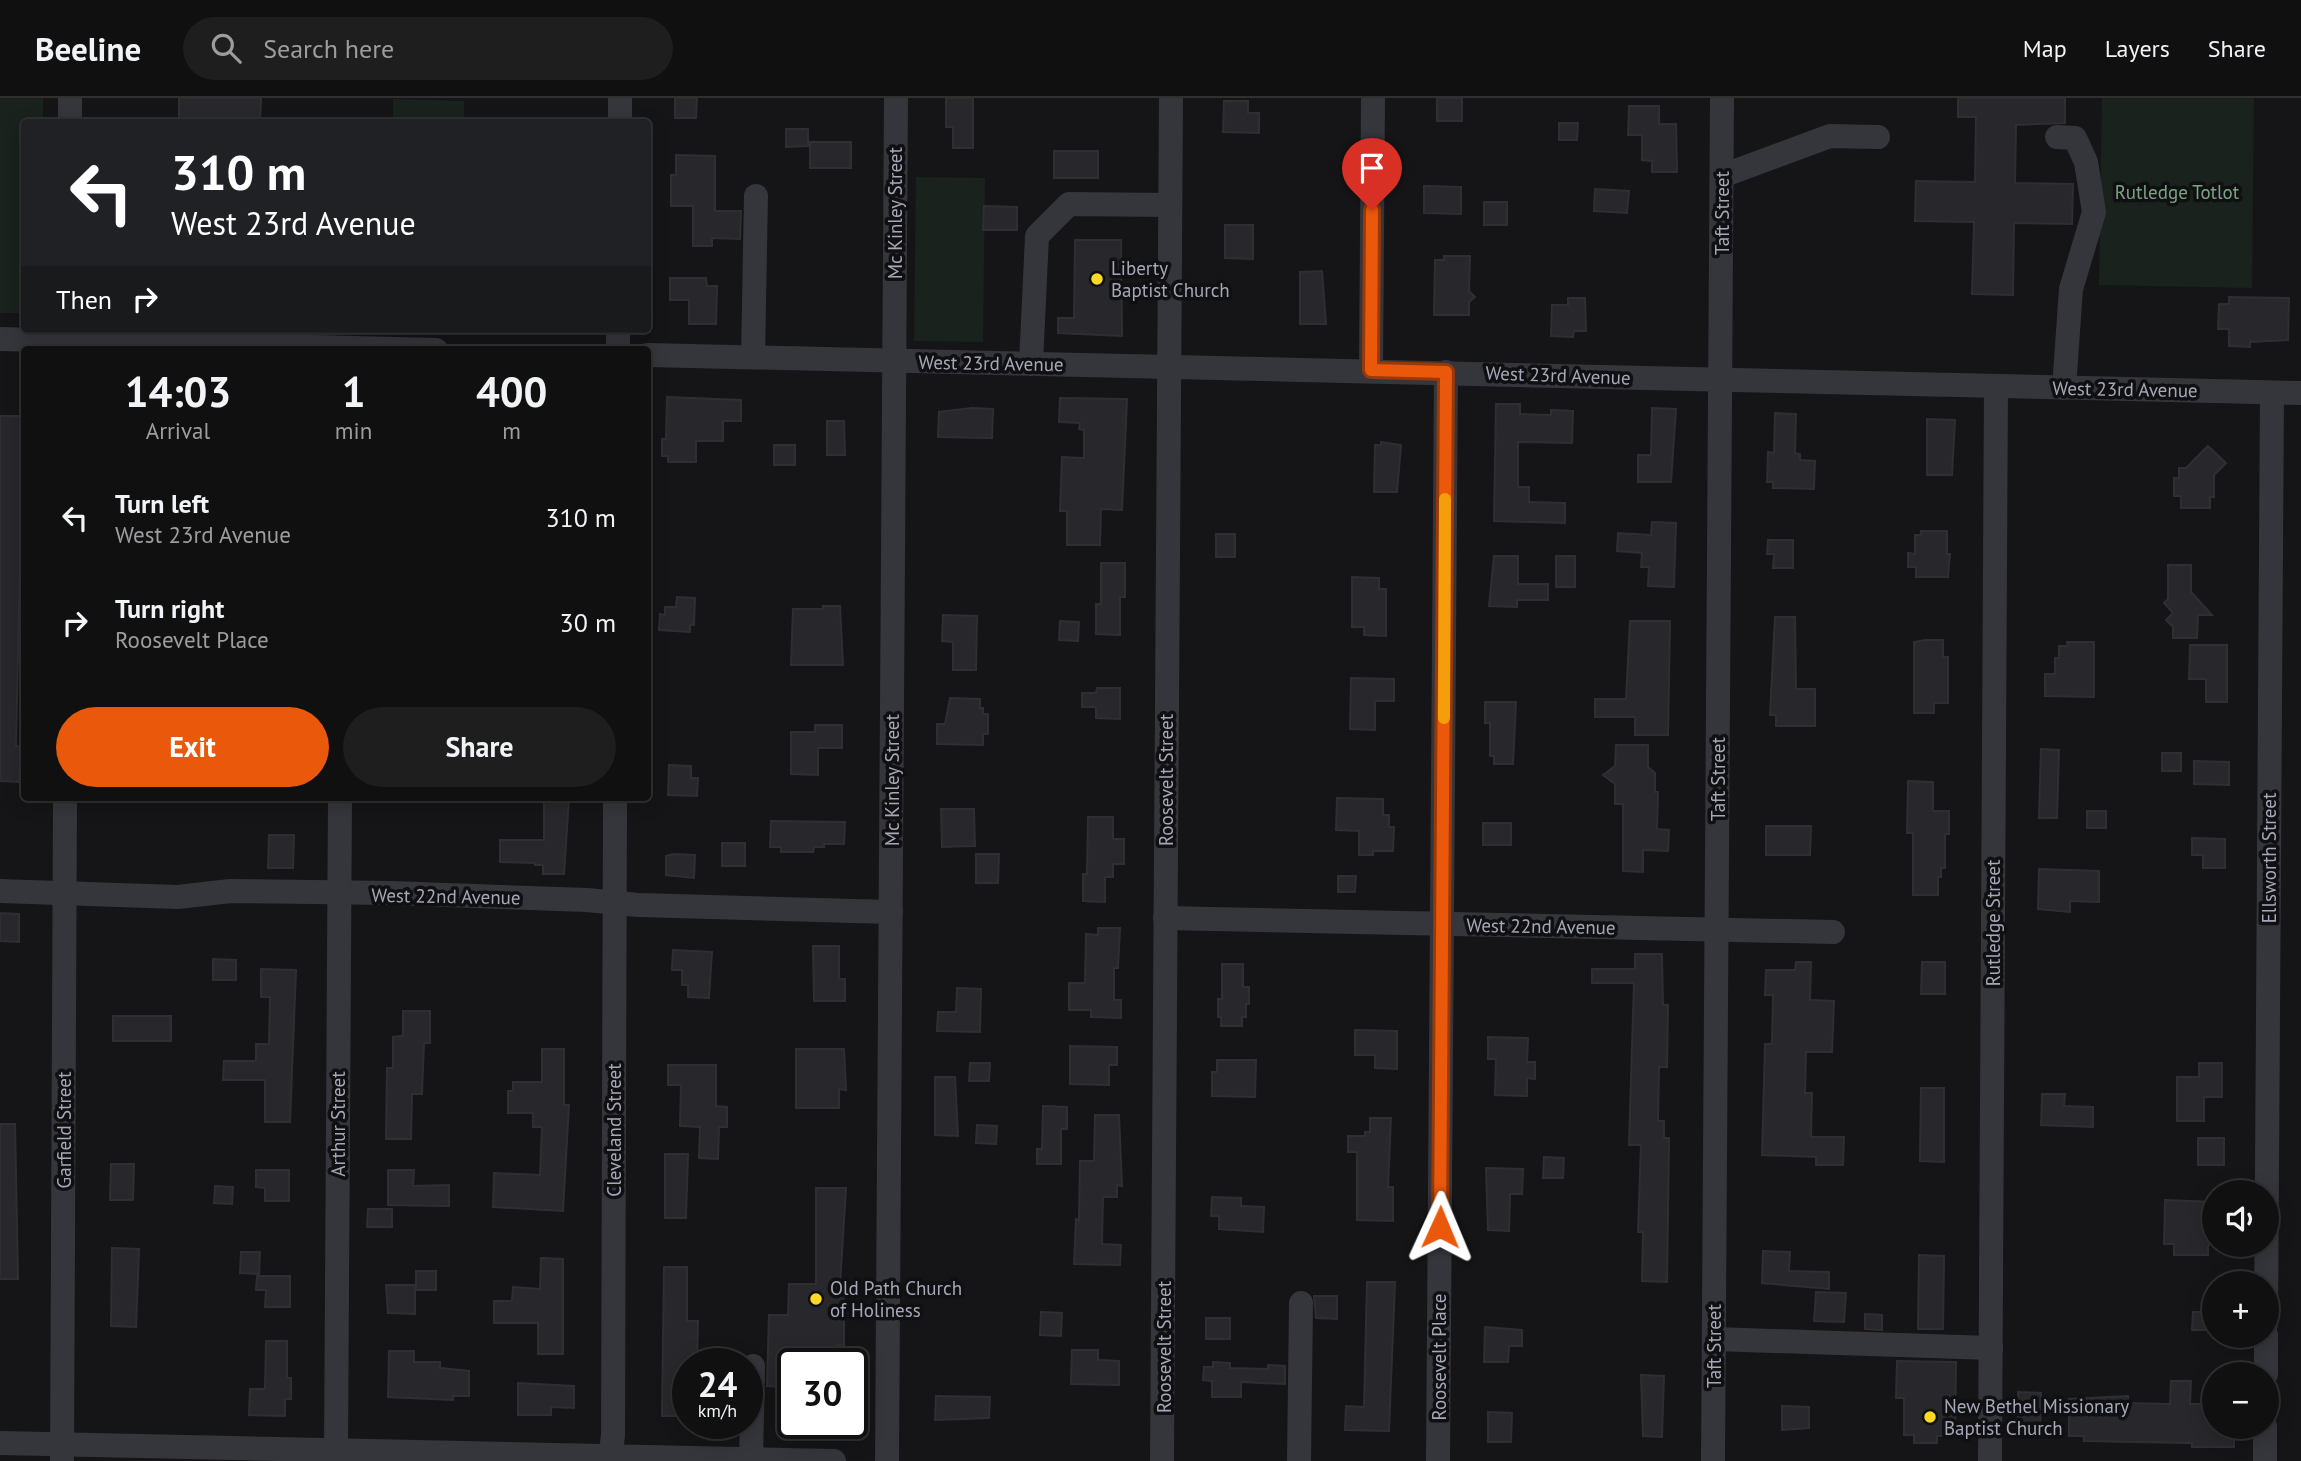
<!DOCTYPE html>
<meta charset="utf-8">
<style>
body{margin:0;font-family:"PT Sans",sans-serif;background:#1e1e1f;color:#f1f3f6;height:100vh;display:flex;flex-direction:column;font-size:26px;white-space:nowrap}
*{box-sizing:border-box;margin:0}
p{font-size:23px;color:#9c9d9f}
.icon{flex:none;width:38px;height:38px;fill:none;stroke:currentColor;stroke-width:2;stroke-linecap:round;stroke-linejoin:round}
.map{position:relative;flex:1;overflow:hidden}
.panel{position:absolute;left:21px;top:248px;width:630px;height:455px;display:flex;flex-direction:column;background:#101011;border-radius:7px;box-shadow:0 4px 18px #0003,0 0 0 2px #303031}
.panel>*{flex:none}
.top-card{position:absolute;left:21px;top:21px;width:630px;height:214px;border-radius:7px;box-shadow:0 4px 18px #0003,0 0 0 2px #303031;background:#202124;color:#fff;overflow:hidden}
.tools{position:absolute;left:2202px;top:1082px;display:grid;gap:14px}
.tools a{display:grid;place-items:center;width:77px;height:77px;border-radius:50%;background:#101011;box-shadow:0 4px 18px #0003,0 0 0 2px #303031;font-size:35px}
.speed{position:absolute;left:672px;top:1250px;display:flex;gap:14px;font-size:35px;font-weight:700;text-align:center}
.speed>*{display:grid;place-content:center;width:91px;height:91px;border-radius:50%;background:#101011;box-shadow:0 4px 18px #0003,0 0 0 2px #303031;line-height:1}
.speed small{font-size:18px;font-weight:400}
.speed .limit{border:4px solid #111;border-radius:10px;background:#fff;color:#111}
.pin{position:absolute;display:grid;place-items:center;width:60px;height:60px;color:#fff;margin:-72px -30px;border-radius:50% 50% 50% 0;rotate:-45deg;box-shadow:0 0 7px #0007}
.pin .icon{rotate:45deg}
.me{position:absolute;width:77px;margin:-38px;rotate:1deg;stroke-linejoin:round;filter:drop-shadow(0 0 5px #0008)}
.turn{display:flex;align-items:center;gap:24px;height:147px;padding:0 35px;font-size:32px}
.turn .icon{width:91px;height:91px;stroke-width:2.5}
.turn b{display:block;font-size:49px;line-height:60px}
.then{display:flex;align-items:center;height:66px;padding:0 35px;background:#0003;gap:14px;font-size:26px}
.eta{display:flex;justify-content:space-evenly;align-items:center;height:119px;text-align:center}
.eta b{font-size:42px;font-weight:600;line-height:49px}
.button{display:flex;gap:14px;margin-top:auto;padding:14px 35px}
.button a{flex:1;height:80px;border-radius:42px;background:#ea580c;color:#fff;font-size:28px;font-weight:600;line-height:80px;text-align:center}
.button a+a{background:#1e1e1f;color:#f1f3f6}
ul{padding:0;list-style:none}
li{display:flex;align-items:center;gap:21px;height:105px;padding:0 35px}
li div{flex:1}
li b{display:block;font-size:26px}
li em{font-style:normal}
header{display:flex;align-items:center;gap:42px;box-sizing:border-box;height:98px;padding:0 35px;background:#101011;border-bottom:2px solid #303031}
header strong{font-size:33px}
nav{display:flex;gap:38px;margin-inline-start:auto;font-size:24px}
.search{width:490px;height:63px;background:#1e1e1f;display:flex;align-items:center;gap:18px;box-sizing:border-box;padding:0 24px;border-radius:38px;color:#9c9d9f;font-size:26px}
.map>svg:first-child{display:block}
.green{fill:#1a221d}
.building{fill:#28272b;stroke:#2f2e33;stroke-width:2}
.lines{fill:none;stroke-linecap:round;stroke-linejoin:round}
.minor{stroke:#35353c;stroke-width:24}
.route-casing{stroke:#983908;stroke-width:18}
.route{stroke:#ea580c;stroke-width:12}
.slow{stroke:#f59e0b;stroke-width:12}
.poi-dot{fill:#ffd824;stroke:#101012;stroke-width:2.5}
.labels{text-anchor:middle;stroke-width:7;stroke-linejoin:round;paint-order:stroke}
.park-label{font-size:19px;fill:#7aa584;stroke:#101012}
.street-label{font-size:19px;fill:#a5a8b8;stroke:#101012}
.poi-label{font-size:19px;fill:#a5a8b8;stroke:#101012;text-anchor:start}
</style>
<header>
<strong>Beeline</strong>
<div class="search"><svg class="icon" aria-label="search" viewBox="0 0 24 24"><circle cx="10" cy="10" r="6"/><path d="M15 15l6 6"/></svg>Search here</div>
<nav><a>Map</a><a>Layers</a><a>Share</a></nav>
</header>
<div class="map">
<svg width="2301" height="1363" viewBox="0 0 2301 1363">
<rect width="100%" height="100%" fill="#151517"/>
<g class="green">
<path d="M0,0H43V24H24V215H0Z"/>
<path d="M2102,0H2254L2252,190L2099,187Z"/>
<path d="M393,1L464,3V24H393Z"/>
<path d="M916,79L985,80L983,244L914,243Z"/>
</g>
<g class="building">
<path d="M179,0H258L261,1L260,24H179Z"/>
<path d="M675,0H697L696,20H675Z"/>
<path d="M946,0H973V50H953V29H946Z"/>
<rect x="1437" y="0" width="25" height="23"/>
<path d="M1958,0H2065V25L2016,27L2015,85L2073,86L2072,126L2014,125L2013,197L1972,196L1974,124L1915,123L1916,83L1975,84L1976,19H1958Z"/>
<path d="M1224,3H1248V15H1259V35L1223,34Z"/>
<path d="M1629,8H1659V26H1676L1677,74H1652V63L1642,62V37H1628Z"/>
<path d="M1559,25H1578L1577,42H1559Z"/>
<path d="M786,31H808V48L786,49Z"/>
<rect x="810" y="44" width="41" height="26"/>
<rect x="1054" y="53" width="44" height="27"/>
<path d="M676,57L715,58V113H741L740,141L712,140V148H693V108H671V77H676Z"/>
<path d="M1424,88L1461,89V116L1424,115Z"/>
<path d="M1595,91L1629,93L1627,115L1594,113Z"/>
<rect x="1484" y="104" width="23" height="23"/>
<path d="M984,108L1017,109V132H983Z"/>
<path d="M1225,127H1253V161L1225,160Z"/>
<path d="M1075,142H1121L1122,238L1058,235V220H1074Z"/>
<path d="M1444,158H1470L1469,193L1475,199L1469,204V217H1434L1435,162H1444Z"/>
<path d="M1322,173L1326,226H1300V174Z"/>
<path d="M670,180H706L707,188H717L716,226H689V202H670Z"/>
<path d="M2229,199L2289,200L2288,242L2250,244V249L2229,248V231H2218L2219,206H2229Z"/>
<path d="M1568,200H1585L1586,233H1574L1573,239L1551,238L1552,207H1568Z"/>
<path d="M667,299L741,302V323H723V343H696V364H668V358H662V341H666Z"/>
<path d="M1060,300L1127,301L1122,412L1101,411L1100,447H1067V413H1060L1062,359L1084,360V332L1079,331L1080,325L1059,324Z"/>
<path d="M1496,306H1520V316L1551,317V312L1573,313L1572,345L1518,344V389H1529V404L1565,405V425L1494,423Z"/>
<path d="M972,310L993,311L992,340L938,339L939,314Z"/>
<path d="M1652,310L1676,311L1671,384H1638V357H1651Z"/>
<path d="M1775,315L1796,316L1795,355L1800,356V362L1815,363L1814,391L1773,390V384H1767L1768,354L1774,355Z"/>
<path d="M0,318H23L16,648L24,649V669L20,668L19,684L0,683Z"/>
<path d="M1927,321L1955,322L1952,377H1927Z"/>
<path d="M827,323H844L845,357H827Z"/>
<path d="M1381,344L1401,347L1397,394H1374L1375,347H1381Z"/>
<rect x="774" y="347" width="21" height="20"/>
<path d="M2208,348L2226,365L2214,377V399H2210V410H2181V398H2174V380H2179V370H2186Z"/>
<path d="M1652,424L1676,425L1674,489L1648,488L1649,469H1641L1642,455L1617,453L1618,435L1651,437Z"/>
<path d="M1921,433H1947V456H1950L1948,479H1916V469H1908V455L1915,456V437H1921Z"/>
<rect x="1216" y="436" width="19" height="23"/>
<path d="M1768,442H1793V470H1773L1774,456H1767Z"/>
<path d="M1494,458H1518V486H1548V502H1517V509L1489,508Z"/>
<rect x="1556" y="458" width="19" height="31"/>
<path d="M1101,465H1125V499H1120V537L1096,536V506H1101Z"/>
<path d="M2168,467H2191V494L2212,517H2198L2197,540H2173V529L2166,522L2173,515L2164,505L2168,501Z"/>
<path d="M1352,479L1379,480V491H1386V538L1364,537V529H1352Z"/>
<path d="M677,499L695,500L694,527H690V534L659,532L660,516L665,517V509H676Z"/>
<path d="M823,508H840L843,567H791L793,511H823Z"/>
<path d="M943,517L977,518L976,572H953V544L942,543Z"/>
<path d="M1775,519H1795L1796,591H1815V628H1776V617H1770Z"/>
<path d="M1060,523L1079,524L1078,543L1059,542Z"/>
<path d="M1630,523H1670L1668,637H1635V619H1595V601H1626Z"/>
<path d="M1925,542H1943V559H1948V605H1934V615H1914V544Z"/>
<path d="M2067,544H2094V599L2045,598V576H2055V560H2059V548H2068Z"/>
<path d="M2190,547H2227V604H2206V581H2189Z"/>
<path d="M1351,580L1394,581V603H1375V632L1350,631Z"/>
<path d="M1097,590H1120V621L1096,620V609H1082V595H1096Z"/>
<path d="M950,600L980,601V610H983V616H988V636H983V647L937,646V626H945Z"/>
<path d="M1485,604H1516L1513,666H1494V658H1490V625H1485Z"/>
<path d="M815,627H842V650H818V677L791,676V634H815Z"/>
<path d="M1616,647H1648V669L1655,675V694H1658L1657,731L1669,732L1668,753L1643,752V774L1623,773V706H1615V686L1603,677L1615,668Z"/>
<path d="M2041,651L2059,652L2057,720H2039Z"/>
<rect x="2162" y="655" width="19" height="18"/>
<path d="M2194,663L2229,664V687L2194,686Z"/>
<path d="M669,667L691,668V680H698L697,698L668,697Z"/>
<path d="M1908,683L1933,684V713H1949V736H1945V770H1941V779H1938V797H1913V735H1907Z"/>
<path d="M544,700H569L564,776H543V767H535V765L500,764V742H544Z"/>
<path d="M1337,700L1383,701V717H1389V729H1394L1393,753H1373V757H1359V733L1336,732Z"/>
<path d="M941,711H974L975,748L942,749Z"/>
<rect x="2087" y="713" width="19" height="17"/>
<path d="M1088,719H1113V741H1124V766H1113V779H1105V804L1083,803V776H1087Z"/>
<path d="M771,723L845,724L844,746H824V749H814L813,754H781V749H770Z"/>
<rect x="1483" y="725" width="28" height="22"/>
<path d="M1766,728H1811L1810,757H1766Z"/>
<path d="M269,737H294L293,770H268Z"/>
<path d="M2192,740L2225,741V770H2203V757H2192Z"/>
<rect x="722" y="745" width="23" height="23"/>
<path d="M673,756L695,757L694,780L666,777V758Z"/>
<path d="M976,756H999L998,785H976Z"/>
<path d="M2039,771L2099,773V804L2070,803V814L2038,811Z"/>
<path d="M1338,778H1356L1355,794H1338Z"/>
<path d="M0,815L19,816V844L0,843Z"/>
<path d="M1098,830H1120L1118,870H1114V902H1121V920L1091,919V912H1069V885H1085L1086,836L1098,837Z"/>
<path d="M813,848H839V881H845V903H814Z"/>
<path d="M673,852L712,854L709,900L688,899V887H682V872H672Z"/>
<path d="M1635,856H1662L1663,907H1668L1667,969H1659L1658,1023H1664V1040H1669L1667,1184L1642,1183L1643,1134H1638L1641,1047H1629L1634,885H1592V871H1635Z"/>
<path d="M213,861L236,862V882H213Z"/>
<path d="M1796,864H1811L1810,902L1834,903L1832,954H1806L1805,995H1812L1811,1039H1844L1843,1067H1816V1059L1762,1057L1765,946H1772L1773,897H1765L1766,872H1795Z"/>
<path d="M1922,864H1945V896H1921Z"/>
<path d="M1222,866H1243V889H1249V906H1246V919H1242V928H1221V919H1218V901H1222Z"/>
<path d="M261,871L296,872L290,1024H265V982H223L224,963H256V946H269L270,899H261Z"/>
<path d="M957,890L981,891L980,934L937,933L938,914H956Z"/>
<path d="M403,913H430V945H424L422,996H412L411,1041H386L387,970H393V939L402,938L403,935Z"/>
<rect x="113" y="918" width="58" height="25"/>
<path d="M1355,932L1397,933V971L1375,970V957H1355Z"/>
<path d="M1488,939L1528,940L1527,964H1535V981L1527,980V998L1495,997L1496,961H1488Z"/>
<path d="M1070,948L1117,949V967H1109V987L1070,986Z"/>
<path d="M542,951H564V1007H569L563,1113L493,1109L494,1075L540,1077L542,1029H533V1015H508V993H513V984H542Z"/>
<path d="M796,951H844L846,992L839,991V1010H796Z"/>
<path d="M1217,962H1256L1255,999L1212,998V974H1217Z"/>
<path d="M970,965H990L989,983H969Z"/>
<path d="M2199,965H2222V999H2204V1023H2177V979H2199Z"/>
<path d="M668,967H716V1008L727,1009V1029H719L718,1061L699,1060L700,1029L680,1028L681,987H668Z"/>
<path d="M935,979H955L958,1038L935,1037Z"/>
<path d="M1921,990H1944V1064L1920,1063Z"/>
<path d="M2042,996H2065L2064,1008L2093,1009V1029L2041,1027Z"/>
<path d="M1043,1008L1067,1009V1031H1061V1066H1037V1051H1042Z"/>
<path d="M1095,1017H1119L1122,1088L1117,1087V1099H1103L1102,1146L1121,1147L1120,1167L1074,1166L1076,1121L1079,1122L1080,1063H1094Z"/>
<path d="M1370,1020H1391L1388,1089H1393V1123L1357,1122V1054H1348V1038H1365V1034H1370Z"/>
<path d="M0,1026H15L18,1181H0Z"/>
<path d="M977,1027L997,1028L996,1046L976,1045Z"/>
<rect x="2198" y="1040" width="26" height="27"/>
<path d="M665,1056H688L686,1120H665Z"/>
<path d="M1544,1059L1564,1060L1563,1080H1543Z"/>
<path d="M111,1066H134L133,1102H110Z"/>
<path d="M1486,1070L1523,1071L1522,1096H1510L1509,1133L1488,1132Z"/>
<path d="M256,1072H289V1103H265V1090L256,1089Z"/>
<path d="M388,1072H414L413,1088L449,1087V1108L388,1107Z"/>
<path d="M215,1088L233,1089L232,1106L214,1105Z"/>
<path d="M816,1090H846L840,1186H844V1247H837V1265H786L785,1289L767,1288L769,1217H788L789,1186H816Z"/>
<path d="M1212,1099L1241,1100V1108L1264,1109L1263,1134L1219,1131V1118H1211Z"/>
<path d="M2165,1102L2214,1104V1142L2208,1148V1157H2174V1146H2164Z"/>
<path d="M368,1111H392V1129H367Z"/>
<path d="M112,1150L139,1151L136,1229L111,1228Z"/>
<path d="M1763,1153L1790,1154L1789,1173L1829,1174V1191L1762,1185Z"/>
<path d="M241,1154H260L259,1176L240,1175Z"/>
<path d="M1919,1157L1944,1158L1943,1231H1918Z"/>
<path d="M541,1160L563,1161V1256H538V1225H494V1203H512L513,1189L540,1191Z"/>
<path d="M664,1169H687V1223H698L697,1265H688V1279H681L680,1318H662Z"/>
<rect x="416" y="1173" width="20" height="19"/>
<path d="M257,1178H290V1209H265L266,1192H256Z"/>
<path d="M1367,1184H1395L1389,1333L1345,1332L1346,1308L1364,1309Z"/>
<path d="M386,1187H415V1216L388,1215Z"/>
<path d="M1816,1194L1846,1195L1844,1224L1814,1223Z"/>
<path d="M1314,1198H1337V1221L1316,1220Z"/>
<path d="M1041,1214L1062,1215L1061,1238L1040,1237Z"/>
<path d="M2193,1214H2214V1232H2192Z"/>
<path d="M1865,1216L1882,1217V1232L1865,1231Z"/>
<rect x="1206" y="1220" width="24" height="21"/>
<path d="M1485,1229L1522,1232V1248H1509L1508,1264H1484Z"/>
<path d="M266,1243H287V1280H291V1301H285V1318L249,1317L250,1291H265Z"/>
<path d="M1072,1252H1098V1262L1119,1263V1287L1071,1286Z"/>
<path d="M389,1253H414V1264H440V1270L469,1273V1298H453V1302L388,1299Z"/>
<path d="M1897,1263L1956,1264L1955,1338H1937V1345H1914V1337H1904V1300H1896Z"/>
<path d="M1213,1264L1230,1265V1270L1268,1271V1267L1285,1268V1286L1241,1284V1299H1212V1283L1203,1282L1204,1269H1213Z"/>
<path d="M1641,1277L1664,1278L1662,1339L1643,1338Z"/>
<path d="M2171,1283H2191L2190,1306H2211L2214,1328H2234V1349H2192V1345L2084,1343V1338H2069V1301L2128,1298V1305L2170,1306Z"/>
<path d="M518,1285L574,1288V1310L551,1309V1317H518Z"/>
<path d="M2018,1294L2041,1295L2040,1337H2018Z"/>
<path d="M936,1298L990,1299L989,1320L935,1322Z"/>
<path d="M1782,1308L1809,1309V1330L1782,1332Z"/>
<path d="M1488,1314L1512,1315L1511,1344H1488Z"/>
</g>
<g class="lines">
<g class="minor">
<path d="M70,24V0"/>
<path d="M620,24V0"/>
<path d="M2057,39L2075,40L2086,64L2094,114L2071,191L2064,290"/>
<path d="M1722,78L1830,38L1878,39"/>
<path d="M0,241L436,252"/>
<path d="M618,252V231"/>
<path d="M648,257L2301,295"/>
<path d="M753,259L756,98"/>
<path d="M1031,266L1037,138L1069,106L1170,107"/>
<path d="M1371,272L1373,0"/>
<path d="M0,793L178,799L230,793L391,795L587,802L638,807L891,814"/>
<path d="M1165,820L1833,834"/>
<path d="M2266,1226L2272,295"/>
<path d="M1714,1241L1991,1250"/>
<path d="M2266,1276V1237"/>
<path d="M0,1345L834,1363"/>
<path d="M336,1352L340,700"/>
<path d="M62,1362L65,700"/>
<path d="M610,1363L613,1337L615,700"/>
<path d="M751,1363L753,1268"/>
<path d="M887,1363L896,0"/>
<path d="M1162,1363L1171,0"/>
<path d="M1299,1363L1301,1205"/>
<path d="M1438,1363L1446,274"/>
<path d="M1713,1363L1722,0"/>
<path d="M1990,1363L1996,288"/>
<path d="M2265,1363V1328"/>
</g>
</g>
<g class="lines">
<g class="route-casing">
<path id="route" d="M1372,112L1371,272L1446,274L1440,1129"/>
</g>
<use href="#route" class="route"/>
<path class="slow" d="M1444,620L1445,401"/>
</g>
<g class="poi-dot">
<circle cx="1097" cy="181" r="7"/>
<circle cx="816" cy="1201" r="7"/>
<circle cx="1930" cy="1319" r="7"/>
</g>
<g class="labels">
<g class="park-label">
<text x="2177" y="101">Rutledge Totlot</text>
</g>
<g class="street-label">
<text transform="translate(895 115) rotate(-90)" y="7">Mc Kinley Street</text>
<text transform="translate(1722 115) rotate(-90)" y="7">Taft Street</text>
<text transform="translate(991 265) rotate(1)" y="7">West 23rd Avenue</text>
<text transform="translate(1558 277) rotate(2)" y="7">West 23rd Avenue</text>
<text transform="translate(2125 291) rotate(1)" y="7">West 23rd Avenue</text>
<text transform="translate(1718 681) rotate(-90)" y="7">Taft Street</text>
<text transform="translate(892 682) rotate(-90)" y="7">Mc Kinley Street</text>
<text transform="translate(1166 682) rotate(-90)" y="7">Roosevelt Street</text>
<text transform="translate(2269 760) rotate(-90)" y="7">Ellsworth Street</text>
<text transform="translate(446 798) rotate(1)" y="7">West 22nd Avenue</text>
<text transform="translate(1993 825) rotate(-90)" y="7">Rutledge Street</text>
<text transform="translate(1541 828) rotate(1)" y="7">West 22nd Avenue</text>
<text transform="translate(338 1026) rotate(-90)" y="7">Arthur Street</text>
<text transform="translate(64 1032) rotate(-90)" y="7">Garfield Street</text>
<text transform="translate(614 1032) rotate(-90)" y="7">Cleveland Street</text>
<text transform="translate(1714 1248) rotate(-90)" y="7">Taft Street</text>
<text transform="translate(1164 1249) rotate(-90)" y="7">Roosevelt Street</text>
<text transform="translate(1439 1259) rotate(-90)" y="7">Roosevelt Place</text>
</g>
<g class="poi-label">
<text x="1111" y="177">Liberty<tspan x="1111" dy="22">Baptist Church</tspan></text>
<text x="830" y="1197">Old Path Church<tspan x="830" dy="22">of Holiness</tspan></text>
<text x="1944" y="1315">New Bethel Missionary<tspan x="1944" dy="22">Baptist Church</tspan></text>
</g>
</g>
</svg>
<div class="tools">
<a><svg class="icon" aria-label="sound" viewBox="0 0 24 24"><path d="M4 9h4l5-4v14l-5-4H4zM17 9q2 3 0 6"/></svg></a>
<a>+</a>
<a>−</a>
</div>
<div class="speed"><div>24<small>km/h</small></div><div class="limit">30</div></div>
<div class="pin" style="left:1372px;top:112px;background:#d93025"><svg class="icon" aria-label="arrive" viewBox="0 0 24 24"><path d="M6 21V4h12l-3 4 3 4H6"/></svg></div>
<svg class="me" style="left:1440px;top:1129px" viewBox="-20 -20 40 40"><path d="M0-17L14 15 0 8-14 15z" fill="#ea580c" stroke="#fff" stroke-width="4"/></svg>
<div class="top-card">
<div class="turn"><svg class="icon" aria-label="left" viewBox="0 0 24 24"><path d="M17 20v-9H6M10 6l-5 5 5 5"/></svg><div><b>310 m</b>West 23rd Avenue</div></div>
<div class="then">Then<svg class="icon" aria-label="right" viewBox="0 0 24 24"><path d="M7 20v-9h11M14 6l5 5-5 5"/></svg></div>
</div>
<section class="panel">
<div class="eta">
<div><b>14:03</b><p>Arrival</p></div>
<div><b>1</b><p>min</p></div>
<div><b>400</b><p>m</p></div>
</div>
<ul>
<li><svg class="icon" aria-label="left" viewBox="0 0 24 24"><path d="M17 20v-9H6M10 6l-5 5 5 5"/></svg><div><b>Turn left</b><p>West 23rd Avenue</p></div><em>310 m</em></li>
<li><svg class="icon" aria-label="right" viewBox="0 0 24 24"><path d="M7 20v-9h11M14 6l5 5-5 5"/></svg><div><b>Turn right</b><p>Roosevelt Place</p></div><em>30 m</em></li>
</ul>
<div class="button"><a>Exit</a><a>Share</a></div>
</section>
</div>
